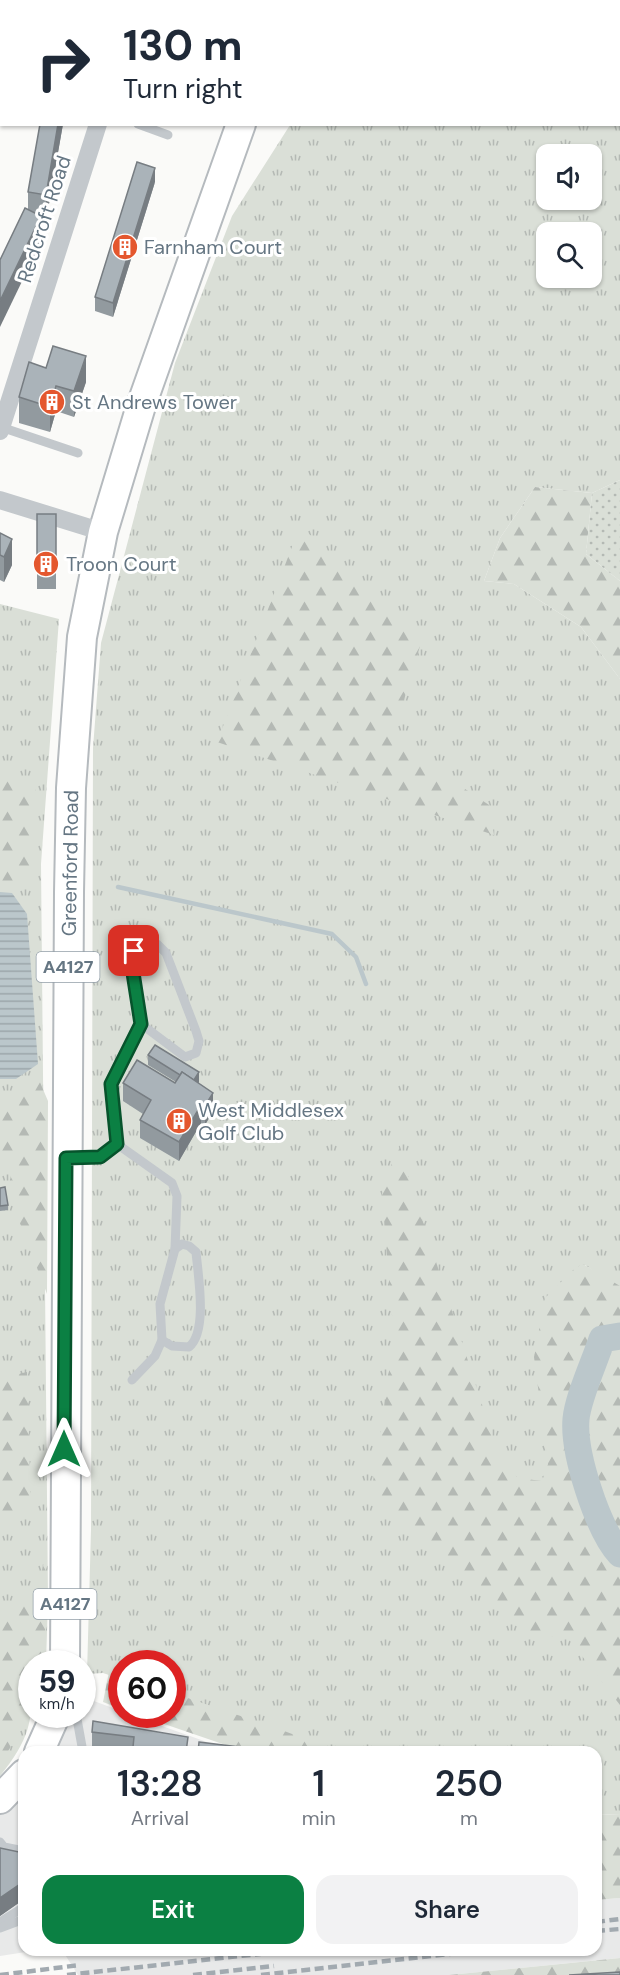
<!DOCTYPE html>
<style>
body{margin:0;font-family:"DM Sans",sans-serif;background:#f2f2f3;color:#1f2937;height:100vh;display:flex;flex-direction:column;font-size:22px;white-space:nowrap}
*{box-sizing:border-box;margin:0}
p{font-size:20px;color:#747a83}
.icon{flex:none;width:33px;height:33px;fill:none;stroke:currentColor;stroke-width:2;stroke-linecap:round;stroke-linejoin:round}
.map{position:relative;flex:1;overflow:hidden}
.panel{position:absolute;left:18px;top:1746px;width:584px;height:210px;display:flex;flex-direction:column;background:#fff;border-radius:18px;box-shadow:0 2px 4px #0004}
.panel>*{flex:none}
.guide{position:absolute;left:0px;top:0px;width:621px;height:126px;box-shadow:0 2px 4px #0004;background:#fff;color:#1f2937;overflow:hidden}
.controls{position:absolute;left:536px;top:144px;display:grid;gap:12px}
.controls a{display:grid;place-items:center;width:66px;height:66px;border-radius:12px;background:#fff;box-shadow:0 2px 4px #0004;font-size:30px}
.speed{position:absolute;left:18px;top:1650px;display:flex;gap:12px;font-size:30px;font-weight:700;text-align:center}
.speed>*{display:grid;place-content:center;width:78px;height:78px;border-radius:50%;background:#fff;box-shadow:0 2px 4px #0004;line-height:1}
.speed small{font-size:15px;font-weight:400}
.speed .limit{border:9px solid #d22;background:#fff;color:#111}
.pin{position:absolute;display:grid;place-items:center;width:51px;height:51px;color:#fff;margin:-26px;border-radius:12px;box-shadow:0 3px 9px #0006}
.me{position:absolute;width:66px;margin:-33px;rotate:0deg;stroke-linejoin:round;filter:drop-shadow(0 0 4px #0008)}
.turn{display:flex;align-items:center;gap:21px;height:126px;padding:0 24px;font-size:27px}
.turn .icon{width:78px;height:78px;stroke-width:2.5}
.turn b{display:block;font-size:42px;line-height:51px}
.eta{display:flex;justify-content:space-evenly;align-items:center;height:102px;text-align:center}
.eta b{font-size:36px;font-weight:600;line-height:42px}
.button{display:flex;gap:12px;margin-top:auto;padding:12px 24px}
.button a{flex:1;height:69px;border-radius:18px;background:#0b8043;color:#fff;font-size:24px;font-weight:600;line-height:69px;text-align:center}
.button a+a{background:#f2f2f3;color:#1f2937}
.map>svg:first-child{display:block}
.built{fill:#e8e9e9}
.grass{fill:url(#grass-tufts);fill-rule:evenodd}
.forest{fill:url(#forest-firs)}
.park{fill:url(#park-dots)}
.water{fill:url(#water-rules)}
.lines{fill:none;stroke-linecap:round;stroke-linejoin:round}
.stream{stroke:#bbc7cb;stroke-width:4.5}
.river{stroke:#bbc7cb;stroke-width:27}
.primary-casing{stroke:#b5babe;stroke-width:32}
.service{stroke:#c3c8cc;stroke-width:9}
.minor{stroke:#c3c8cc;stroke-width:18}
.primary{stroke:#fff;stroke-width:28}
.rail{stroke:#a2aab0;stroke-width:4.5;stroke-dasharray:9 4.5;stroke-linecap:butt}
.wall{fill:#929a9f}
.shaded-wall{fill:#777d82}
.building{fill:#aab3b9;stroke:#777d82;stroke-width:1.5}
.route-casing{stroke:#07532c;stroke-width:15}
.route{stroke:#0b8043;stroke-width:10}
.labels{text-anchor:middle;stroke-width:6;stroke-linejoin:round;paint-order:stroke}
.shield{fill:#fff;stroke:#939fa8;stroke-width:1.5}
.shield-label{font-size:18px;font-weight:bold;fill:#657683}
.street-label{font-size:20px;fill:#657683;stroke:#fff}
.poi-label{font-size:20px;fill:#657683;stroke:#fff;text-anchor:start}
</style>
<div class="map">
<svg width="620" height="1975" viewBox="0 0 620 1975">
<defs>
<pattern id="grass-tufts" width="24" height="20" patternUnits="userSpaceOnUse" patternTransform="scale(1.5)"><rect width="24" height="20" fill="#dadfd7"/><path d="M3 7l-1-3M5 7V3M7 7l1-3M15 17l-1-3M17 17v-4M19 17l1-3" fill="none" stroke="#b4b9b4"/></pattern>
<pattern id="forest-firs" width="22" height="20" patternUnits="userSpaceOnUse" patternTransform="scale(1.5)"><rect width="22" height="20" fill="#dadfd7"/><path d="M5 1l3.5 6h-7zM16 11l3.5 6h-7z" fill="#b4b9b4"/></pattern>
<pattern id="park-dots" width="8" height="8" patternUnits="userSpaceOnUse" patternTransform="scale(1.5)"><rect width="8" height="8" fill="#dadfd7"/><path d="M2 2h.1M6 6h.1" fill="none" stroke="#b4b9b4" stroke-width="1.8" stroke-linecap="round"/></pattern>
<pattern id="water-rules" width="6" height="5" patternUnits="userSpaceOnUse" patternTransform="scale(1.5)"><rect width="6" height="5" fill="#bbc7cb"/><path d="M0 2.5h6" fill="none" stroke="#9ca6aa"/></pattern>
</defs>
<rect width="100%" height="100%" fill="#fafaf8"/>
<g class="built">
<path d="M83,1697L121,1711L122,1714L131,1715L235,1752H45L60,1715L82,1714Z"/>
<path d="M24,1781V1950H39L0,1956V1806Z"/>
<path d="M620,1898V1958L449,1975H78L62,1950H596V1900Z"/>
</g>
<g class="grass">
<path d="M620,18V480L592,493L535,487L500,538L484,581L514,584L581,627L620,679V1290L585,1265L550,1301L541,1359L553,1463L551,1485L524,1483L499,1473L398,1149L385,1194L396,1338L375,1492L528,1627L572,1637L620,1701V1815L596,1814V1752H331L173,1697L172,1664H122L121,1679L103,1673L87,1674L91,1530L93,748L101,643L175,363L232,216L290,125L620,124ZM546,154H591V200H546ZM546,232H591V278H546Z"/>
<path d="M0,604L59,619L41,864L48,1600L46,1663L32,1664C32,1715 35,1733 0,1776Z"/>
</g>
<g class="forest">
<path d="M535,487L592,493L586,554L620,581V679L581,627L514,584L484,581L500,538Z"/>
<path d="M300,526L423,636L392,740L489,805L494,835L217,742Z"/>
<path d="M0,779H36L31,887L0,883Z"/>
<path d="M39,1080L48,1101L47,1294L18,1218L7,1156H0V1096L10,1094Z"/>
<path d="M398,1144L499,1457L518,1478L542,1481L548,1464L534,1357L545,1298L575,1268L583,1264L620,1286V1705L568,1638L526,1634L503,1608L371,1495L394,1340L382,1194Z"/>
<path d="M27,1372L31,1513L0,1512V1378Z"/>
<path d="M45,1558L48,1600L42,1663L32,1664C32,1707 27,1727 0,1762V1603L33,1607Z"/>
<path d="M109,1672L121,1676V1709L103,1702Z"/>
<path d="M173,1693L279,1729L339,1752H246L138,1715L172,1714Z"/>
<path d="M596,1814L620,1815V1898L596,1900Z"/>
<path d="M620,1958V1975H449Z"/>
</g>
<path class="park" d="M620,480V581L586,554L592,493Z"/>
<path class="water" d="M0,892L12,893L27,914L38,1064L16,1079H0Z"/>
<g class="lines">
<path class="stream" d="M118,887L332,934L356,957L366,984"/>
<path class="river" d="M620,1336L602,1339C595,1361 578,1397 576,1419C573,1453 598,1530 620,1554"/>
<g class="primary-casing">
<g id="primary">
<path d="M274,2V0"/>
<path d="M65,1664L69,892L71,788L82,637L103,532L141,406L241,124"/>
<path d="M39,1752L56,1714"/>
<path d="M0,1799L24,1774"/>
</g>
</g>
<g class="service">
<path d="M138,124L168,135"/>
<path d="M1,427L78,453"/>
<path d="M117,1144L172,1183L177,1196L175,1249L160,1304L162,1340L155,1356L132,1380"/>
<path d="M72,1158L101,1157L117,1144L111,1084L141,1024L131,960C136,947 144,945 157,944L166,953L196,1031L199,1041L196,1053L185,1057L141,1024"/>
<path d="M162,1340L172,1346L189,1347C208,1332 198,1275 196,1252L189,1246L182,1244L175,1249"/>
<path d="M66,1714L77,1719L83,1752"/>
<path d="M0,1842L4,1847L24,1851"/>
<path d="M0,1922L24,1907"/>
<path d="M0,1928L24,1919"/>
</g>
<g class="minor">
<path d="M243,0L247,2"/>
<path d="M138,2V0"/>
<path d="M0,431L98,124"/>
<path d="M0,500L103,532"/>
</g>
<use href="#primary" class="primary"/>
<g class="rail">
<path d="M596,1922L620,1919"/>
<path d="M596,1931L620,1929"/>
<path d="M0,1975L80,1965"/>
<path d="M67,1975L295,1950"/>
<path d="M193,1975L274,1966"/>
<path d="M261,1975L485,1950"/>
</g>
</g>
<g class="wall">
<path d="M0,0H74V2H2V5H0Z"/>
<path d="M107,0H122V2H111Z"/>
<path d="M40,124H63L46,221L41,220V242L28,210V192Z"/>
<path d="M155,182L113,317L95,311V297Z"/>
<path d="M29,362L86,382L74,417L56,411L50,432L19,423V397Z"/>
<rect x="37" y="514" width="19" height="75"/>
<path d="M0,533L12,565L4,582L0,580Z"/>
<path d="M148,1055L199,1082L198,1083L213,1111L205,1125L201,1123L179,1161L140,1138V1120L143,1114L123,1101V1083H175L176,1082L148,1065Z"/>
<path d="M0,1188L8,1205V1210L0,1211Z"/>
<path d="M93,1721L188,1752H133V1751L92,1746V1732Z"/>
<path d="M0,1848L24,1853V1889H23L20,1902L0,1916Z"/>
</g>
<g class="shaded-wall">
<path d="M2,44V70L0,73V47Z"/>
<path d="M58,124H63L46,221V195Z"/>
<path d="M155,168V182L113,317V303Z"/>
<path d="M41,216V242L0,327V301Z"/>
<path d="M86,356V382L74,417V391Z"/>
<path d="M56,386V411L50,432V407Z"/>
<path d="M12,539V565L4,582V557Z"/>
<path d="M199,1072V1082L192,1093V1083Z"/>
<path d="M213,1093V1111L205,1125V1106Z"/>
<path d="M201,1105V1123L179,1161V1142Z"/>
<path d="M23,1870V1889L20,1902L0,1916V1898Z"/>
</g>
<g class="building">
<path d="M16,0H73V2H20Z"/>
<path d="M0,33L2,34V44L0,47Z"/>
<path d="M40,124H58L46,195L28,192Z"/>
<path d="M137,162L155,168L113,303L95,297Z"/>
<path d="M25,208L41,216L0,301V260Z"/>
<path d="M53,346L86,356L74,391L56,386L50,407L19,397L29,362L46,368Z"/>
<rect x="37" y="514" width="19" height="49"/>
<path d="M0,533L12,539L4,557L0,555Z"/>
<path d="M155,1045L199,1072L194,1080L182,1072L180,1075L148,1055Z"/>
<path d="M137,1060L175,1083L182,1072L213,1093L205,1106L201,1105L179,1142L140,1120L151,1100L123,1083Z"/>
<path d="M5,1187L8,1205L0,1206V1188Z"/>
<path d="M93,1721L188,1737L186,1752H159L133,1747L134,1737L92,1732Z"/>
<path d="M199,1742L273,1751V1752H198Z"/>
<path d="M0,1848L24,1853V1870H23L20,1884L0,1898Z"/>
<path d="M620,1972V1975H569Z"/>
</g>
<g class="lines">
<g class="route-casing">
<path id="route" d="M64,1449L66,1158L100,1157L117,1144L111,1084L141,1024L131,960L134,951"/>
</g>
<use href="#route" class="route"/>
</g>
<defs>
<g id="building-disc" transform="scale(1.35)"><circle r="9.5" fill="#e4572e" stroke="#fff"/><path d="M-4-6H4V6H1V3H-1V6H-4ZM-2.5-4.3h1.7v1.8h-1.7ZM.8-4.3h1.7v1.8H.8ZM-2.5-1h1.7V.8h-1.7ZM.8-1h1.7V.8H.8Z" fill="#fff"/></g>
</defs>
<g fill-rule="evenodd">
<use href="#building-disc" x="125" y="247"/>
<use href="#building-disc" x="52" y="402"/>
<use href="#building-disc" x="46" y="564"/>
<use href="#building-disc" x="179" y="1121"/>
</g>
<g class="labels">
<g class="shield">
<rect x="36.5" y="952" width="63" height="30" rx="4.5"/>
<rect x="33.5" y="1589" width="63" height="30" rx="4.5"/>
</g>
<g class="shield-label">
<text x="68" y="973">A4127</text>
<text x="65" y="1610">A4127</text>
</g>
<g class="street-label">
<text transform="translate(44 219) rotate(-72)" y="7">Redcroft Road</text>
<text transform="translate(70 863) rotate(-89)" y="7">Greenford Road</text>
</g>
<g class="poi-label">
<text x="144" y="254">Farnham Court</text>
<text x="72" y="409">St Andrews Tower</text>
<text x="66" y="571">Troon Court</text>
<text x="198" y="1117">West Middlesex<tspan x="198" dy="23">Golf Club</tspan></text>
</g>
</g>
</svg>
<div class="controls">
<a><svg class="icon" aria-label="sound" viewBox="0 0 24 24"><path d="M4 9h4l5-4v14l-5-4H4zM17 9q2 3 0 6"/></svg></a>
<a><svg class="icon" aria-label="search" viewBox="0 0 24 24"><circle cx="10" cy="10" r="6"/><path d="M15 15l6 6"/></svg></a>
</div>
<div class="speed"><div>59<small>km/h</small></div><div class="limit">60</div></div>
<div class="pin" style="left:134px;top:951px;background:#d93025"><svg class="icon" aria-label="arrive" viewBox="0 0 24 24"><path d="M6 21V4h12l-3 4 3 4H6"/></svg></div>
<svg class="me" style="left:64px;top:1449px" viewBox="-20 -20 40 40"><path d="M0-17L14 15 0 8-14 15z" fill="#0b8043" stroke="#fff" stroke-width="4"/></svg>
<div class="guide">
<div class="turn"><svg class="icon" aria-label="right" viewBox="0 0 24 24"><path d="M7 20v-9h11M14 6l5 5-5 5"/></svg><div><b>130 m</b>Turn right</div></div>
</div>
<section class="panel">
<div class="eta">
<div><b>13:28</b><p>Arrival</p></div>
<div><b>1</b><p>min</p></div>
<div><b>250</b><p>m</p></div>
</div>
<div class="button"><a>Exit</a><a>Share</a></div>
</section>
</div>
